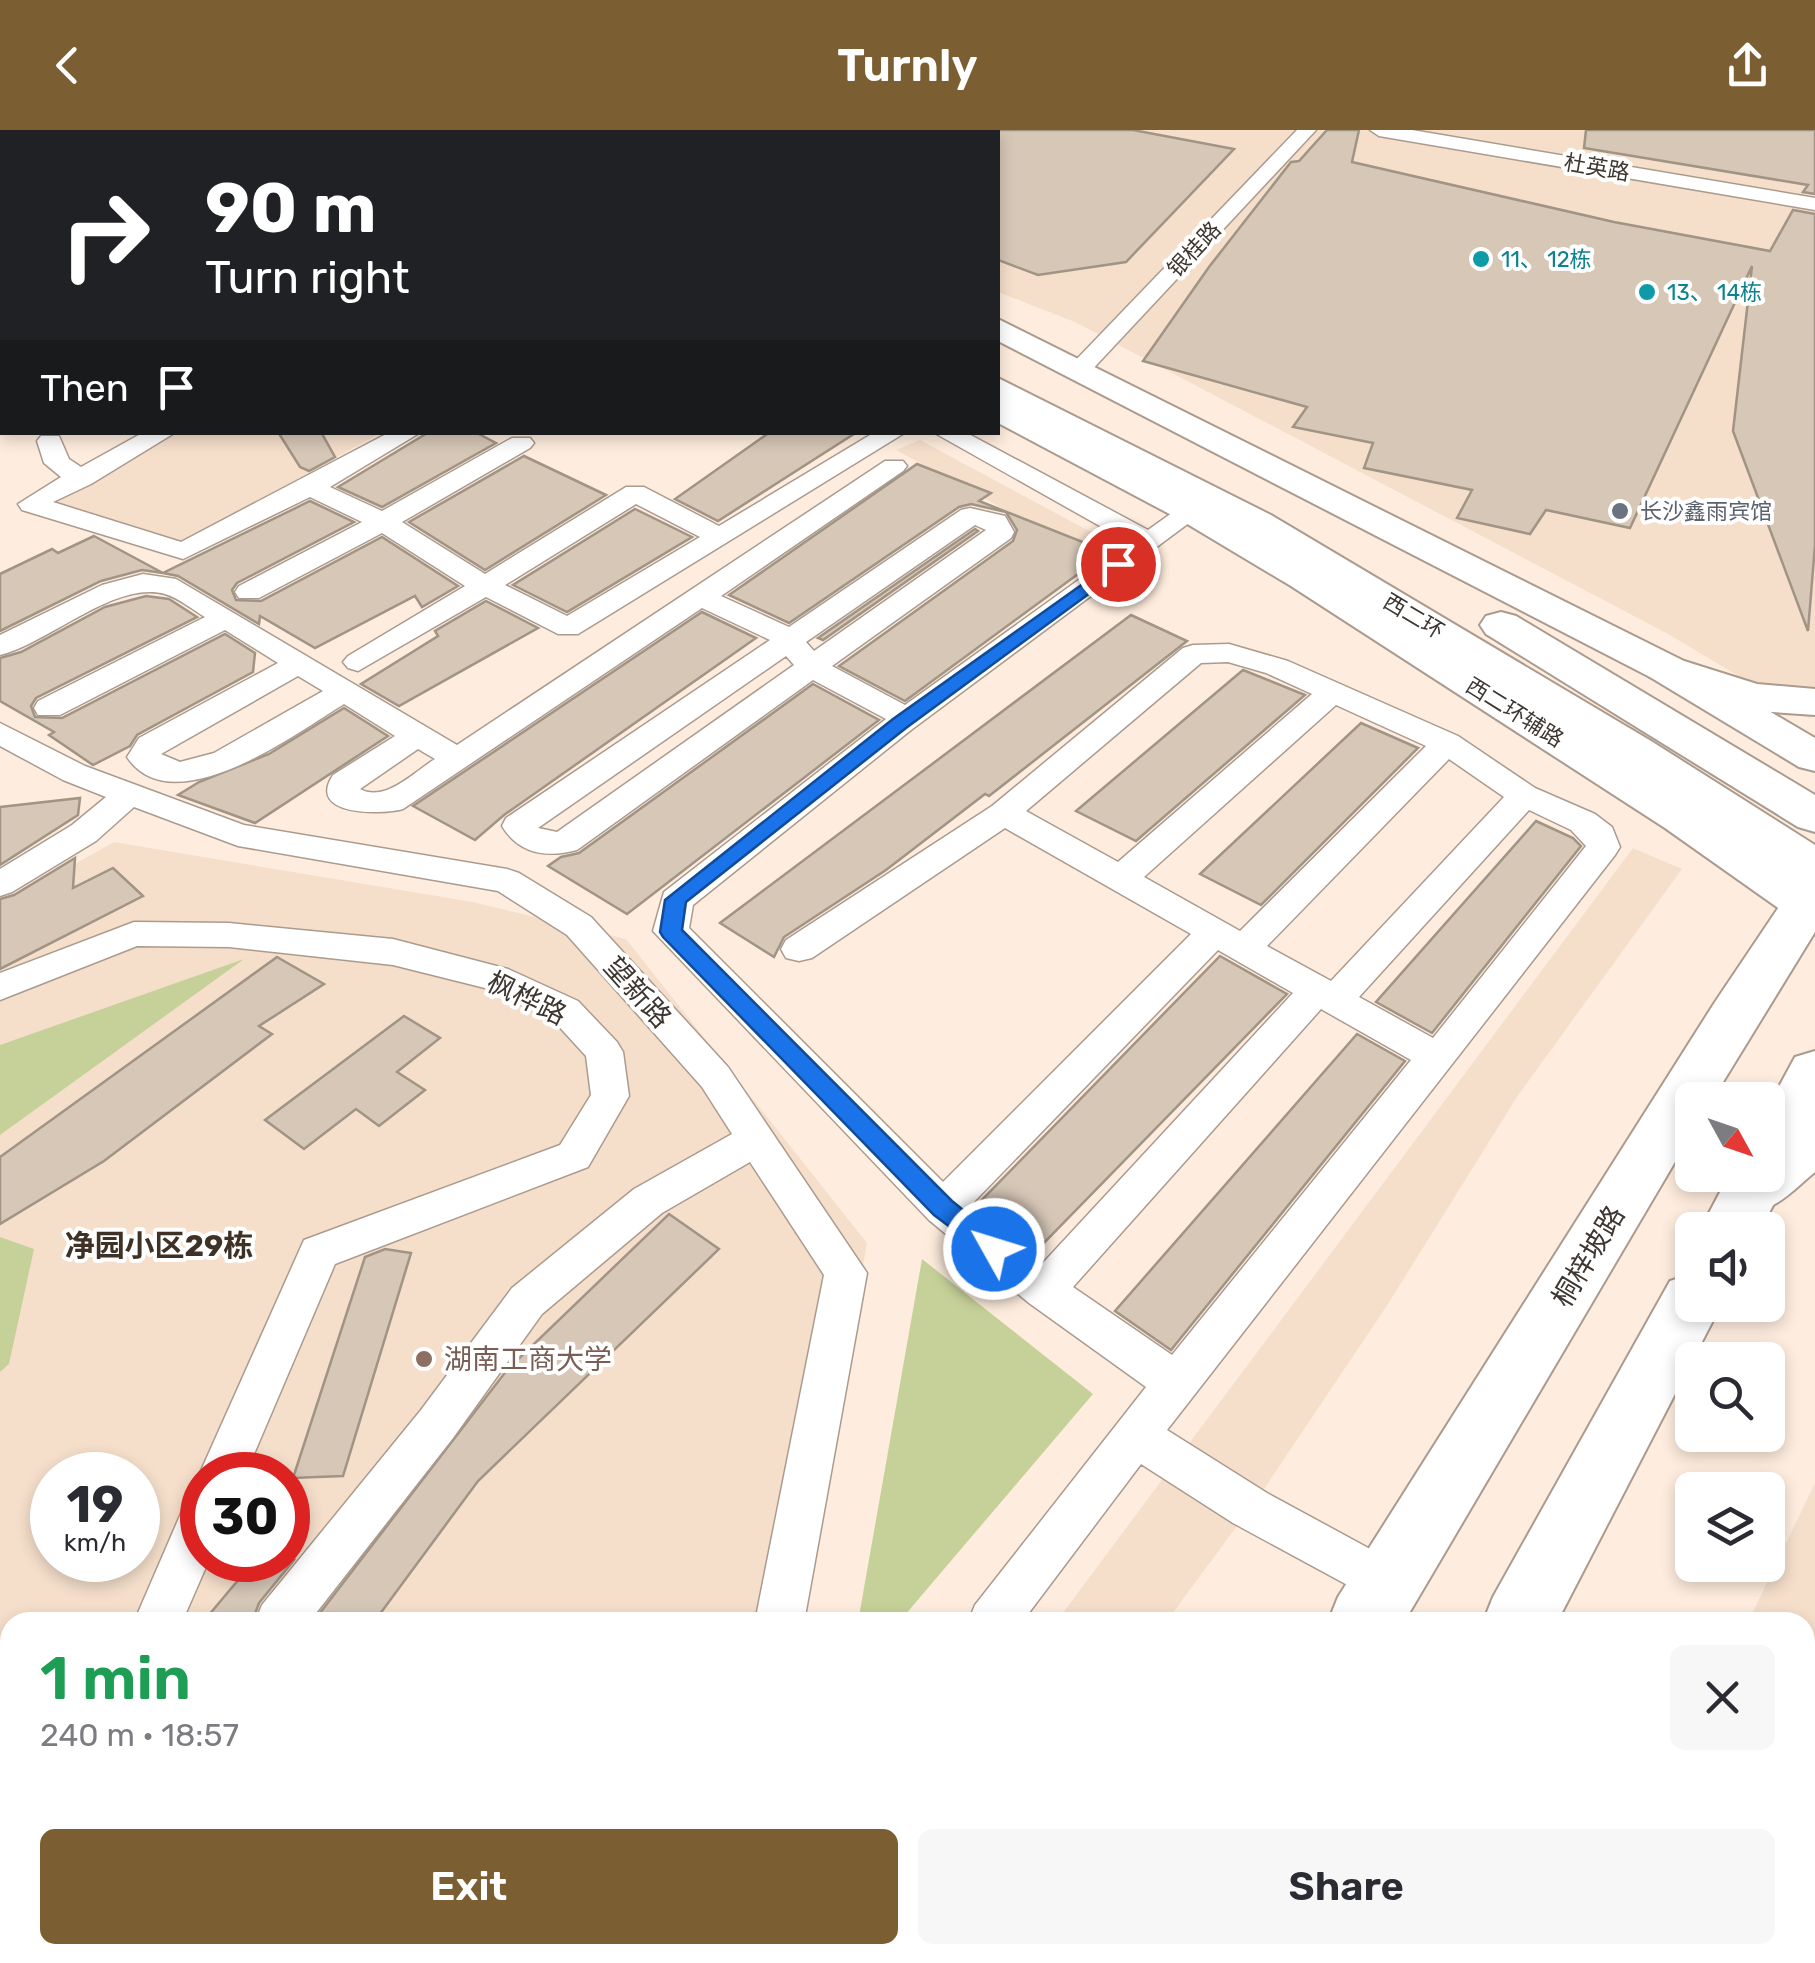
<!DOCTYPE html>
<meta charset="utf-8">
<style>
body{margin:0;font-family:Rubik,"Noto Sans SC",sans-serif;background:#f7f7f7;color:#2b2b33;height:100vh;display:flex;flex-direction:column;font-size:38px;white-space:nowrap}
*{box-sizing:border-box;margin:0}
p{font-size:32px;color:#7c7c81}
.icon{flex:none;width:55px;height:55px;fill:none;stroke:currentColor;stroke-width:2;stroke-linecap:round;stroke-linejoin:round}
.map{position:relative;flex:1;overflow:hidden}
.drawer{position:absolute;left:0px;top:1482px;width:1815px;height:352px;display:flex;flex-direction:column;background:#fff;border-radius:30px 30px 0 0;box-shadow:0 5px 15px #0003}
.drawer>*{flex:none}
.banner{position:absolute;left:0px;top:0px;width:1000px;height:305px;box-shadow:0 5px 15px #0003;background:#202124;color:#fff;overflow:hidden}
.needle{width:65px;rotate:130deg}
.tools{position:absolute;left:1675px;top:952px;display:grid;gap:20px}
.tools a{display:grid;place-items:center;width:110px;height:110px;border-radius:15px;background:#fff;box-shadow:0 5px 15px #0003;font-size:50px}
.speed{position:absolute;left:30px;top:1322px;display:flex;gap:20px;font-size:50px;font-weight:700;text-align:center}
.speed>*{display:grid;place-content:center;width:130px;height:130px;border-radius:50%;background:#fff;box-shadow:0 5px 15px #0003;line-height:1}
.speed small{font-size:25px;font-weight:400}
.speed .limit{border:15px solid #d22;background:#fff;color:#111}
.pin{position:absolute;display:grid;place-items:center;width:85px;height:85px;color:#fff;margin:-42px;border:5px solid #fff;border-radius:50%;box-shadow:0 2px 10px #0007}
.me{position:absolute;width:110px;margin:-55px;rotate:309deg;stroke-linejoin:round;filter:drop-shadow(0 0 8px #0008)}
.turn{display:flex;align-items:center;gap:35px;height:210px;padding:0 40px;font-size:45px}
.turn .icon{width:130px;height:130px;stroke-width:2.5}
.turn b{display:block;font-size:70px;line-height:85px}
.then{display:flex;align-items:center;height:95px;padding:0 40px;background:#0003;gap:20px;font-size:38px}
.round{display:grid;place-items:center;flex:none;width:105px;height:105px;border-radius:15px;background:#f7f7f7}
.head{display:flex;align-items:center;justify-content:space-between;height:170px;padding:0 40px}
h1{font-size:60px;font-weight:600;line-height:75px;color:#1e9e55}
.action{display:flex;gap:20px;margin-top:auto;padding:20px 40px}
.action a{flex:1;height:115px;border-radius:15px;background:#7b5f32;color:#fff;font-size:40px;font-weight:600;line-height:115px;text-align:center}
.action a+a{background:#f7f7f7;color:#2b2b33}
header{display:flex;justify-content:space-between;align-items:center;height:130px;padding:0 40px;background:#7b5f32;color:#fff;font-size:45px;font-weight:600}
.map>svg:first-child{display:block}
.built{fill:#f5dfcb;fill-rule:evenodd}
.green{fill:#c6d199}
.building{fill:#d6c7b7;stroke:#a19485;stroke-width:2.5}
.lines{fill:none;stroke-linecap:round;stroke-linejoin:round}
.street-casing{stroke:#ab9b8e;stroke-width:3}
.secondary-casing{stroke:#ab9b8e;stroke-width:4}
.primary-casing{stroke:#ab9b8e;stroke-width:4}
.highway-casing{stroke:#ab9b8e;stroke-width:4}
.street{fill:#fff;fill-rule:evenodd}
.secondary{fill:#fff;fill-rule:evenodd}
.primary{fill:#fff;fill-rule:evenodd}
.highway{fill:#fff;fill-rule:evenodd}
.route{fill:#1a73e8;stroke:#114b97;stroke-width:2.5}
.culture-dot{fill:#0f9aa8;stroke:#fff;stroke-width:4}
.worship-dot{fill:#6b7280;stroke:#fff;stroke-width:4}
.education-dot{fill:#8d6e63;stroke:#fff;stroke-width:4}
.labels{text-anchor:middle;stroke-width:8;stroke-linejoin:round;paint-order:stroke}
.far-street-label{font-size:22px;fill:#3e3731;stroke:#fff}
.far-culture-label{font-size:22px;fill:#0d838f;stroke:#fff;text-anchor:start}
.far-worship-label{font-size:22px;fill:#5b616d;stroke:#fff;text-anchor:start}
.street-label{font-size:28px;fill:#3e3731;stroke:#fff}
.education-label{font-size:28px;fill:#785e54;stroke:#fff;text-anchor:start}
.neighbourhood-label{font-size:30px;font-weight:bold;fill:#3e3125;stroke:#fff}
</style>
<header><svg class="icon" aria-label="back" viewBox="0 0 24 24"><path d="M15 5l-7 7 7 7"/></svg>Turnly<svg class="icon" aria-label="share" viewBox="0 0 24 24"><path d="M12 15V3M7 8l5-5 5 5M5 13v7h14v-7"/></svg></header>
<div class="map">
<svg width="1815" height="1833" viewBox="0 0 1815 1833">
<rect width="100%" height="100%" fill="#feedde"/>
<g class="built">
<path d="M572,0H1815V586L1809,588L1668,504L1075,192L998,162V2Z"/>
<path d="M155,303H380L175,418L31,374Z"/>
<path d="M920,310L1117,416L1091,427L896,320Z"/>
<path d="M114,712L473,772L626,809L867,1113L801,1492H10V1825H756L755,1833H0V776ZM52,1345H138V1430H52ZM202,1345H288V1430H202Z"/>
<path d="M1633,718L1682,739L1517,967L1388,1174L1260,1365L1166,1492H1056Z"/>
<path d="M1815,1353V1833H1585L1589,1825H1805V1492H1748Z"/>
<path d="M810,1825H923L917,1833H804Z"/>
</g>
<g class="green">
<path d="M244,829L0,1005V915Z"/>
<path d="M0,1107L34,1119L9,1234L0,1242Z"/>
<path d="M922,1129L1093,1264L899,1492H858Z"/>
</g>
<g class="building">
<path d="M974,0H1133L1234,19L1126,132L1038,145L998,130V2Z"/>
<path d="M1327,0H1359L1352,32L1614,92L1770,121L1793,80L1815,84V415L1808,501L1733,301L1752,136L1630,398L1546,380L1530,404L1457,388L1472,360L1364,338L1373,313L1293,297L1307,277L1143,231L1209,137L1291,32L1299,31Z"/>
<path d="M1586,0H1815V64L1803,62L1808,55L1584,18Z"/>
<path d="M278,302H321L335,327L309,341L300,337Z"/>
<path d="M429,302H475L496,313L382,377L338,357Z"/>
<path d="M770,302H857L718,391L675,369Z"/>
<path d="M524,326L606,365L485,440L409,392Z"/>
<path d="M917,334L991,363L979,371L1108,422L905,571L839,536L1013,411L1017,400L1006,382L971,374L959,377L789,493L729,465Z"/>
<path d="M310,371L354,392L237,453L232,460L236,470L261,471L382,407L458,456L422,477L415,466L315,518L260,486L259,494L178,446L163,443Z"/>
<path d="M635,379L692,407L567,482L513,455Z"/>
<path d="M975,399L978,401L823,510L818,508Z"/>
<path d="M94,406L163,443L142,440L101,451L0,501V444L52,419L58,423Z"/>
<path d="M146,466L169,469L197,487L36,568L31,576L35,587L62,588L225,504L255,523L253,542L137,605L130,616L93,635L49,605L54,602L0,571V528L21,522L105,477Z"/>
<path d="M486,471L538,498L399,576L361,554L438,506L435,501Z"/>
<path d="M702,482L756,508L504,685L475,710L413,676Z"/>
<path d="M1131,485L1187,511L989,666L985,664L886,740L784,807L774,827L720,793Z"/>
<path d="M1243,540L1305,565L1136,711L1076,681Z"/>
<path d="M813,554L879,590L627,784L548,736L561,727L579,723Z"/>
<path d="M344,578L388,606L255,693L178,665L199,652L269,624Z"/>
<path d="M1361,593L1418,618L1261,775L1200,744Z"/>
<path d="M80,668L78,685L0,735V677Z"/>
<path d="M1536,691L1573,708L1581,716L1432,903L1376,872Z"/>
<path d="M75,728L73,758L113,738L143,766L0,839V769L14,765Z"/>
<path d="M1220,826L1287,864L1034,1123L976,1076Z"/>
<path d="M277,827L324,854L259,896L272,904L104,1031L0,1094V1027Z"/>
<path d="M404,886L440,908L397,942L425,960L379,996L356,979L304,1019L265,990Z"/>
<path d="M1357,904L1405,931L1171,1220L1115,1181Z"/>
<path d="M669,1084L719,1119L478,1351L374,1492H313L507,1240Z"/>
<path d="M385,1119L411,1123L343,1346L293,1348L365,1127Z"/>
<path d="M255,1430H294L259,1473L252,1492H203Z"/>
</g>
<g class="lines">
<g class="street-casing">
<g id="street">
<path d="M1297,0H1316L1089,243H1073L1069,238L1073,233Z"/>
<path d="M1370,0H1412L1815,68V80L1379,6Z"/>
<path d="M2,159V173L0,174V160Z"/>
<path d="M2,204V219L0,220V205Z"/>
<path d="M144,302H176L91,354L53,372L181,412L390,302H421L330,357L382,381L512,308H530L534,313L530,318L402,392L485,444L626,357H644L719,396L875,302H906L578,504H558L486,467L358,541L348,538L343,532L348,526L465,456L382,403L259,468H239L235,462L239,456L362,392L310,367L183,429L22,380L18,374L61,347L44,333L37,311L41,306H59L69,329L81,337ZM636,374L700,407L567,486L505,455Z"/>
<path d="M933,302H965L1148,400L1183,375H1201L1205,381L911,600L693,775L689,798L943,1052L1191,804L1005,698L812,828L799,831L786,828L781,819L786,810L992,676L1183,518L1193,515L1229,514L1288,531L1458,606L1535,658L1595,684L1612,697L1620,717L1615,725L1167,1300L1267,1363L1405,1438L1412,1454L1405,1470L1388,1477L1233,1393L1141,1334L1022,1492H968L975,1475L1146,1257L1029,1173L929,1090L653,801L664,762L886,589L813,550L577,720C546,728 519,724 502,696L506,688L770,510L702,478L403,679C381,685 306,686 333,645L395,606L344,574C298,602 173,696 127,627L139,608L278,533L225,500L60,585H38L34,578L38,571L205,487C193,480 179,468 165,464C115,450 49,513 0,525V505L102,455L143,444L176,449L457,615L885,331H903L907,336L903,341L721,466L789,497L961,380L970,378L1005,386L1014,402L1011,408L832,536L905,575L1130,413ZM975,395L986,400L814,521L806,512ZM786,526L794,535L557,702L538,698ZM1228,532L1266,543L1312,564L1118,732L1026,681L1201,533ZM298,546L323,561L214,623L180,632L161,624ZM1336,575L1426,616L1240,801L1144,747ZM418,619L435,629C414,642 385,673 360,659ZM1449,629L1504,667L1331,851L1267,816ZM1529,680L1571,700L1586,716L1433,908L1359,867ZM1218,820L1293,863L1042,1134L970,1076ZM1321,879L1411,930L1172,1225L1073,1157Z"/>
<path d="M0,593L85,636L244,695L507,739L519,743L591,787L728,937L867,1143L804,1492H755L824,1145L750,1032L662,1083L542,1184L453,1308L309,1492H255L262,1475L421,1280L512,1158L634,1059L732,1004L702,957L567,805L498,761L238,716L134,677L96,711L12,762L0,766V739L72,695L106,667L63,650L0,616Z"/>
<path d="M134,792L229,793L393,809L508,839L578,871L617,912L623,922L629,966L588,1037L335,1134L245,1345H202V1353L199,1345L304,1110L560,1015L591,965L586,926L552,889L485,858L393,835L229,817L137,816L0,870V843Z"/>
<path d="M202,1368V1430H209L182,1492H134L185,1374Z"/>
<path d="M0,1707L10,1709V1763L0,1761Z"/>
<path d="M10,1790V1825H35L32,1833H0V1794Z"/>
<path d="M220,1825H293L296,1833H223Z"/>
<path d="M681,1825H737L735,1833H679Z"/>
</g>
</g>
<g class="secondary-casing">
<g id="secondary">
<path d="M277,0H310L311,2H279Z"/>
<path d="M521,0H554L555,2H523Z"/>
<path d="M998,189L1680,529L1815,608V641L1799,637L1650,547L998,211Z"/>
<path d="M998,270L1205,373L1319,440L1697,676L1815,757V797L1798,792L1665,698L1291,456L1179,389L998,293Z"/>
<path d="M1815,989V1042C1787,1065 1769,1090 1731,1077L1723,1061L1731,1045H1768V1017L1795,996Z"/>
</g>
</g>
<g class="primary-casing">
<g id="primary">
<path d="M1665,525L1757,554L1815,559V585L1757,581L1650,547L1643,538L1650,529Z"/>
<path d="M1815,745V802L1712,970H1692V1003L1404,1492H1328L1338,1467L1715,872L1797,750Z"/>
<path d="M1815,921V996L1760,1100H1700L1729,1045H1768V977L1795,927Z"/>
<path d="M1692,1144V1175H1721L1557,1492H1483L1493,1467L1670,1151Z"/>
<path d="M1118,1825H1202L1199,1833H1115Z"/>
<path d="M1298,1825H1382L1379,1833H1295Z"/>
</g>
</g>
<g class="highway-casing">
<g id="highway">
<path d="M353,0H388L390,2H355Z"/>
<path d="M423,0H457L459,2H425Z"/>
<path d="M470,0H504L506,2H472Z"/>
<path d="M998,248L1271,385L1651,611L1815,715V755L1797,750L1619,631L1243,401L998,273Z"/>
<path d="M1501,482L1516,486L1815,665V702L1798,697L1486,504L1480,495L1486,486Z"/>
</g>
</g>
<use href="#street" class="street"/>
<use href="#secondary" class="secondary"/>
<use href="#primary" class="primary"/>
<use href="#highway" class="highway"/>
</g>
<path class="route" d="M1118,429L1124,431V438L906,598L686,772L682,800L952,1071L1003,1112L1006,1119L1003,1127L994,1130L934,1085L663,807L660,802L665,770L893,589Z"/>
<g class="culture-dot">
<circle cx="1481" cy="129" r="10"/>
<circle cx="1647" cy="162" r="10"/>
</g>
<circle class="worship-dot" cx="1620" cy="381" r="10"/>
<circle class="education-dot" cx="424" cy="1229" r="10"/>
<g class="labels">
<g class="far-street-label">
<text transform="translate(1597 37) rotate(10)" y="8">杜英路</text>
<text transform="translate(1194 119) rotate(-47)" y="8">银桂路</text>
<text transform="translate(1414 486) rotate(31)" y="8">西二环</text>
<text transform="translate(1515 582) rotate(32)" y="8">西二环辅路</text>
</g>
<g class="far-culture-label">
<text x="1501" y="137">11、 12栋</text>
<text x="1667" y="170">13、 14栋</text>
</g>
<g class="far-worship-label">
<text x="1640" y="389">长沙鑫雨宾馆</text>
</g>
<g class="street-label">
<text transform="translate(638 862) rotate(48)" y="10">望新路</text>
<text transform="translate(527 868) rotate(26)" y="10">枫桦路</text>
<text transform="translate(1588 1126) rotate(-59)" y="10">桐梓坡路</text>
</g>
<g class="education-label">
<text x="444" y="1239">湖南工商大学</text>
</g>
<g class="neighbourhood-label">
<text x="159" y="1126">净园小区29栋</text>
</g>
</g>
</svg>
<div class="tools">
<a><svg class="needle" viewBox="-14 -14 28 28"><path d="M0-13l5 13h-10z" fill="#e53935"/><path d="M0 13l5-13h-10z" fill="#7c7c81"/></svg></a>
<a><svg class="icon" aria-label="sound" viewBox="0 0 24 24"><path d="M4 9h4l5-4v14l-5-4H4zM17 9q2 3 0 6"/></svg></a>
<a><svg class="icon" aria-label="search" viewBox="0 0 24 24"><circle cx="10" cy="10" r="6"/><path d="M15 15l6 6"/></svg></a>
<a><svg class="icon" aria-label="layers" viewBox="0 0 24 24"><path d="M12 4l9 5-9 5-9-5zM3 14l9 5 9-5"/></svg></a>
</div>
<div class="speed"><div>19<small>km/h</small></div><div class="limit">30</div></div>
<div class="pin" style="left:1118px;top:434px;background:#d93025"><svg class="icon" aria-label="arrive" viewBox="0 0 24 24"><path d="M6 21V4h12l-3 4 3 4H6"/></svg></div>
<svg class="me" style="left:994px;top:1119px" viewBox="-20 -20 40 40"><circle r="17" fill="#1a73e8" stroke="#fff" stroke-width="3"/><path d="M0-11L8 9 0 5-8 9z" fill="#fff"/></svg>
<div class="banner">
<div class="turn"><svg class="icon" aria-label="right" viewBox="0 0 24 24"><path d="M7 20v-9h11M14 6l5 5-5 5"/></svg><div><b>90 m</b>Turn right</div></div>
<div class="then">Then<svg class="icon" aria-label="arrive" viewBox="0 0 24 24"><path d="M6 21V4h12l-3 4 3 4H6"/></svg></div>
</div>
<section class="drawer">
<div class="head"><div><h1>1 min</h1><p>240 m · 18:57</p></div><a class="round"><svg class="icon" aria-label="close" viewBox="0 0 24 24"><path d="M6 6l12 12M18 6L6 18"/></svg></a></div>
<div class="action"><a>Exit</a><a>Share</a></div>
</section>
</div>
